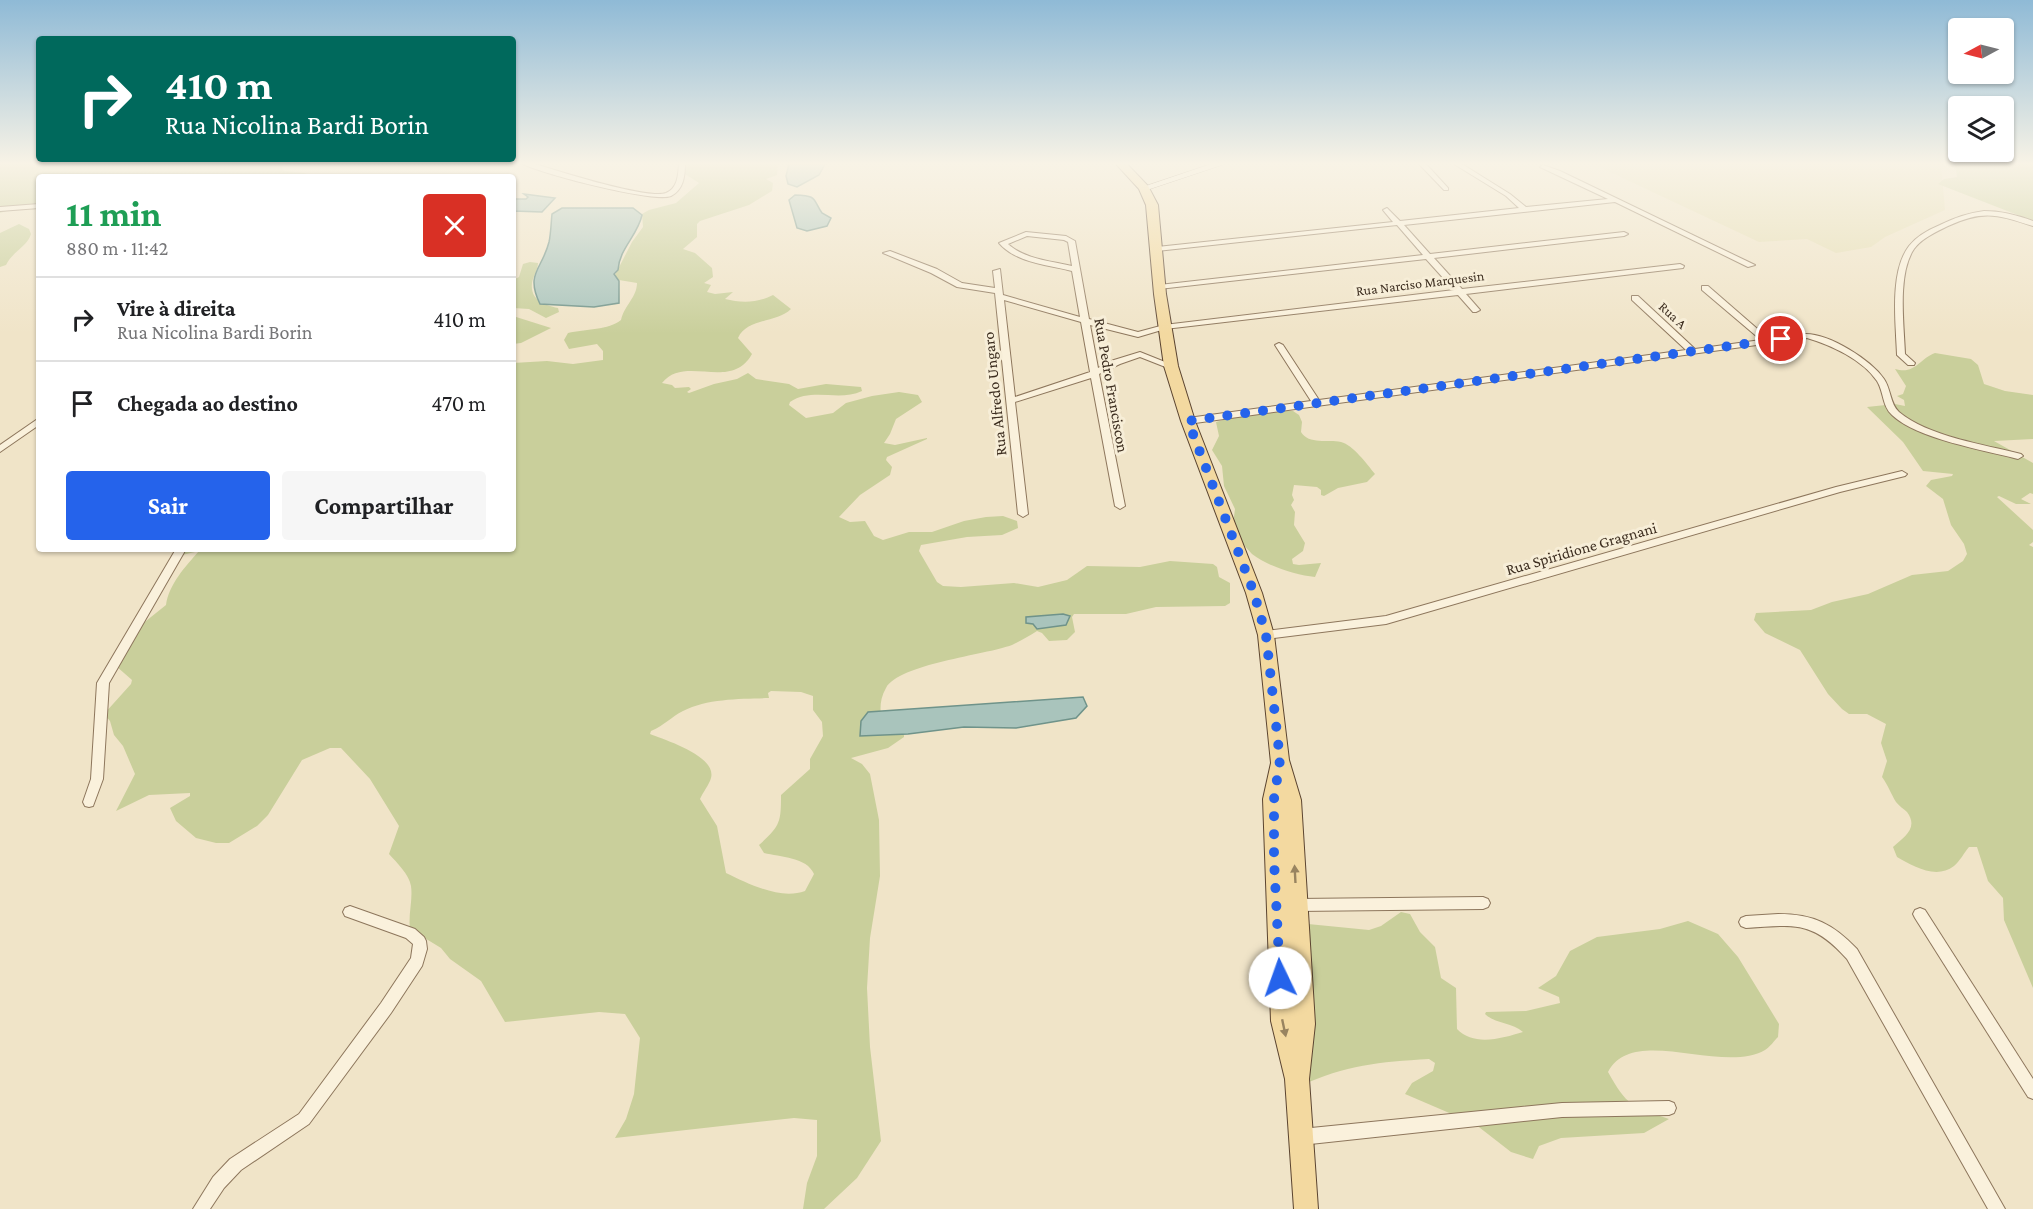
<!DOCTYPE html>
<html lang="pt">
<meta charset="utf-8">
<style>
body{margin:0;font-family:"Crimson Pro",serif;background:#f6f6f6;color:#202124;height:100vh;display:flex;flex-direction:column;font-size:22px;white-space:nowrap}
*{box-sizing:border-box;margin:0}
p{font-size:20px;color:#757577}
.icon{flex:none;width:33px;height:33px;fill:none;stroke:currentColor;stroke-width:2;stroke-linecap:round;stroke-linejoin:round}
.map{position:relative;flex:1;overflow:hidden}
.sheet{position:absolute;left:36px;top:174px;width:480px;height:378px;display:flex;flex-direction:column;background:#fff;border-radius:6px;box-shadow:0 2px 4px #0004}
.sheet>*{flex:none}
.top-card{position:absolute;left:36px;top:36px;width:480px;height:126px;border-radius:6px;box-shadow:0 2px 4px #0004;background:#00695c;color:#fff;overflow:hidden}
.needle{width:39px;rotate:263deg}
.controls{position:absolute;left:1948px;top:18px;display:grid;gap:12px}
.controls a{display:grid;place-items:center;width:66px;height:66px;border-radius:6px;background:#fff;box-shadow:0 2px 4px #0004;font-size:30px}
.pin{position:absolute;display:grid;place-items:center;width:51px;height:51px;color:#fff;margin:-26px;border:3px solid #fff;border-radius:50%;box-shadow:0 2px 6px #0007}
.me{position:absolute;width:66px;margin:-33px;rotate:357deg;stroke-linejoin:round;filter:drop-shadow(0 0 4px #0008)}
.turn{display:flex;align-items:center;gap:21px;height:126px;padding:0 30px;font-size:27px}
.turn .icon{width:78px;height:78px;stroke-width:2.5}
.turn b{display:block;font-size:42px;line-height:51px}
.round{display:grid;place-items:center;flex:none;width:63px;height:63px;border-radius:6px;background:#f6f6f6}
.summary{display:flex;align-items:center;justify-content:space-between;height:102px;padding:0 30px}
h1{font-size:36px;font-weight:700;line-height:45px;color:#1e9e55}
.button{display:flex;gap:12px;margin-top:auto;padding:12px 30px}
.button a{flex:1;height:69px;border-radius:6px;background:#2563eb;color:#fff;font-size:24px;font-weight:700;line-height:69px;text-align:center}
.button a+a{background:#f6f6f6;color:#202124}
ul{padding:0;list-style:none}
li{display:flex;align-items:center;gap:18px;height:84px;padding:0 30px;border-top:2px solid #e0e0e0}
li div{flex:1}
li b{display:block;font-size:22px}
li em{font-style:normal}
.map>svg:first-child{display:block}
.farmland{fill:#e6deb5}
.green{fill:#c9cf9b;fill-rule:evenodd}
.water{fill:#a9c4bc;stroke:#6f938a;stroke-width:1.5}
.lines{fill:none;stroke-linecap:round;stroke-linejoin:round}
.minor-casing{stroke:#8d765c;stroke-width:2}
.secondary-casing{stroke:#6f573f;stroke-width:1}
.primary-casing{stroke:#5b4430;stroke-width:2}
.minor{fill:#faf1dc;fill-rule:evenodd}
.secondary{fill:#faf1dc;fill-rule:evenodd}
.primary{fill:#f3d9a0;fill-rule:evenodd}
.oneway{fill:#988460}
.route{stroke:#2563eb;stroke-width:10;stroke-dasharray:0 18}
.labels{text-anchor:middle;stroke-width:6;stroke-linejoin:round;paint-order:stroke}
.far-street-label{font-size:14px;fill:#3d2e20;stroke:#f7eed8}
.street-label{font-size:16px;fill:#3d2e20;stroke:#f7eed8}
</style>
<div class="map">
<svg width="2033" height="1209" viewBox="0 0 2033 1209">
<rect width="100%" height="100%" fill="#f0e4c8"/>
<path class="farmland" d="M1593,164H1941L1945,210L1885,237L1871,247L1836,253L1807,239L1759,242Z"/>
<g class="green">
<path d="M0,164H283L282,168L284,171L305,173L309,176L39,177V207L23,206L0,213Z"/>
<path d="M684,164H778L777,175L766,179L773,183L772,191L749,205L700,221L697,224V237L683,249L695,253L712,268L713,277L704,283L711,285L707,292L715,294L733,292L725,299C741,303 758,303 773,295L791,309C777,323 747,318 738,338L752,354C731,392 685,354 662,383L672,385L675,388L689,387L691,389L687,392L689,393L714,384L737,379L748,373L756,379L789,384L798,389L826,384L861,387L862,391C839,402 812,387 790,402L789,405L806,418L833,413L846,403L872,396L899,392L918,395L922,402L896,419L890,434L884,443L895,445L927,438V439L887,457L886,460L892,467L890,475L860,495L839,517L850,522L865,521L874,536L883,540L909,532H932L964,521L986,517L1003,516L1017,521L1018,528L1002,535L967,537L921,545L919,551L937,582L943,586L961,587L1014,583L1038,587L1067,580L1087,566L1140,567L1170,561L1213,564L1217,567L1219,577L1230,583V603L1225,606L1156,607L1126,614H1074L1072,617L1075,632L1067,640L1049,641L1042,633L1037,631C1029,636 1020,641 1012,645C985,655 899,664 886,688C879,700 880,711 882,724L904,731V737L888,748L851,758L862,764L870,774L879,820L880,876L870,938L867,988L870,1047L881,1141L857,1178L824,1209H803L807,1183L817,1156V1120L794,1118L615,1138L626,1119L634,1094L640,1038L625,1014L599,1012L505,1022L481,981L450,959L441,948L410,929C408,915 413,900 411,886C409,874 397,863 389,854L399,826L370,779L341,748H330L302,760L268,815L257,826L229,843H216L196,838L176,821L170,808L190,796V793L149,795L116,811L135,774L123,746L114,735L110,721L104,714L131,684L132,680L116,666L136,629L166,605C169,584 185,567 199,551L178,556L180,549H513V363L547,361L573,364L603,360V351L597,344L569,349L564,340L568,333C585,329 609,330 621,320C624,306 637,297 637,283L619,280L615,275L632,242L643,227L642,214L649,210L676,203L699,183L685,174ZM771,691L801,692L813,696V710L822,722L823,736L810,759V769L781,795C781,823 780,826 759,845L764,853C780,857 807,857 814,874L805,891C780,900 749,884 726,873L717,826L700,799C703,792 709,785 711,778C717,756 665,740 650,734L651,731C665,725 671,717 683,711C708,698 742,699 769,698L768,693Z"/>
<path d="M1955,164H2033V221L1938,184L1944,179L1957,177Z"/>
<path d="M19,224L29,229L31,234C27,247 12,252 6,265L0,267V233Z"/>
<path d="M530,262L538,263C538,270 533,276 532,283C530,300 544,305 558,308L559,312L546,318L529,309L513,308V280L519,277L523,264Z"/>
<path d="M513,316L551,328L521,343L513,344Z"/>
<path d="M1935,353L1971,359L1978,365L1984,384L2005,391L2033,395V439L1994,441L2033,463V494L2030,493L2021,499L2031,504H2016L1999,496L1997,497L2033,530V542L2029,545L2033,547V988L2004,920L2003,898L1988,881L1977,847H1969C1964,853 1960,861 1954,866C1936,880 1913,866 1897,857L1893,847C1904,837 1919,828 1907,812C1904,809 1899,806 1896,802C1891,794 1888,785 1882,777L1887,761L1881,743L1886,724L1867,714H1849L1842,709L1828,694L1800,650L1765,633L1754,620L1756,613L1811,610L1832,602L1868,594L1912,575L1948,571L1963,561L1967,554L1964,544L1951,525L1943,499L1926,486L1931,480L1952,476L1953,474L1923,471L1903,442L1867,407L1895,404L1905,406L1904,400L1897,396L1903,394L1906,386L1895,369C1915,375 1919,359 1935,353Z"/>
<path d="M1281,411H1293L1299,415L1302,422L1301,432C1309,445 1328,439 1341,442C1353,445 1367,464 1375,474L1367,482L1338,488L1324,496L1321,495V490L1317,487L1294,485L1292,495L1294,500L1291,505L1295,512L1294,525L1305,543L1303,551L1292,559L1293,564L1299,565L1321,563L1315,577C1296,575 1267,566 1252,554C1245,547 1239,539 1232,532L1235,509L1224,486L1222,466L1212,450L1219,436L1216,422L1248,413Z"/>
<path d="M1401,912L1410,914L1420,932L1435,947L1441,978L1456,988L1457,1029C1474,1047 1503,1038 1523,1032C1512,1022 1495,1024 1485,1014L1486,1012L1526,1011L1560,1003L1559,997L1538,988L1556,976L1570,951L1597,937L1660,929L1688,921L1718,934L1738,957L1779,1024L1778,1037C1774,1041 1770,1047 1765,1050C1722,1075 1633,1024 1608,1072C1627,1106 1632,1107 1669,1119L1644,1133L1561,1138L1539,1146L1533,1159L1511,1152L1475,1124L1405,1094L1412,1083L1433,1071L1435,1063L1429,1059C1379,1062 1346,1065 1300,1086L1308,924L1369,930L1381,926Z"/>
</g>
<g class="water">
<path d="M789,164H825L819,175L797,187L788,184L786,176Z"/>
<path d="M524,194L555,198L542,212L513,211V199H526L528,197Z"/>
<path d="M795,195C818,196 812,198 822,213L831,218L827,226L807,231L797,228L789,200Z"/>
<path d="M562,208H633L642,215C638,235 619,249 618,270L614,274L619,281V303L594,307L540,304C525,273 542,270 549,242C551,233 551,223 552,214Z"/>
<path d="M1063,614L1070,616L1066,625L1037,629L1033,624L1026,623V617Z"/>
<path d="M1083,697L1087,706L1076,718L1016,728L964,727L908,734L860,736L861,721L868,712Z"/>
</g>
<g class="lines">
<g class="minor-casing">
<g id="minor">
<path d="M523,164H535C558,171 648,200 666,193C678,188 678,175 679,164H685C685,177 683,190 671,196C653,203 543,174 523,164Z"/>
<path d="M1419,164H1426L1448,188V190H1444Z"/>
<path d="M1454,164H1462L1510,194L1526,207L1608,199L1540,167L1543,165L1560,171L1755,265L1748,267L1615,202L1404,225L1430,254L1624,232L1628,234L1624,236L1434,258L1462,289L1680,264L1684,266L1683,268L1466,294L1480,310L1476,312H1473L1458,295L1165,329L1138,337L1090,325L1098,368L1114,360L1140,352L1175,366L1171,369L1168,368L1140,357L1120,364L1099,374L1125,506L1120,509L1115,506L1091,378L1015,402L1028,514L1023,517L1018,514L995,293L957,287L931,273L883,253L890,251L937,269L962,283L995,288L993,271L1000,269L1003,295L1080,317L1072,271C1049,265 1016,263 999,243L1026,232L1066,236L1075,241L1089,319L1138,332L1164,325L1454,290L1426,259L1159,289L1155,287L1159,285L1423,255L1397,225L1157,251L1153,249L1157,247L1393,222L1383,210L1387,208L1400,221L1519,208L1506,196ZM1027,236L1064,240L1068,242L1072,266C1051,261 1024,259 1008,244ZM1004,300L1081,322L1090,372L1015,397Z"/>
<path d="M39,204V208L0,211V207Z"/>
<path d="M1984,211C2001,211 2017,215 2033,221V226C1998,215 1984,209 1948,226C1936,232 1922,238 1914,249C1897,274 1904,325 1905,354L1915,363L1914,365H1908L1897,355C1896,324 1889,272 1909,246C1917,236 1928,230 1940,225C1954,218 1968,213 1984,211Z"/>
<path d="M1702,286H1708L1769,339C1781,337 1794,334 1806,334C1830,334 1871,360 1884,379C1891,389 1890,404 1899,412C1927,436 1986,445 2021,454L2023,456L2018,459C1984,450 1917,439 1892,415C1882,406 1884,392 1877,381C1863,360 1831,345 1807,338L1188,424L1184,421L1188,418L1311,401L1275,345L1279,343L1283,345L1319,400L1686,350L1632,300V296H1638L1695,349L1761,340L1702,290Z"/>
<path d="M39,418V425L0,452V445Z"/>
<path d="M1902,471L1907,474L1905,476L1840,492L1386,624L1266,639L1262,638L1261,635L1262,632L1266,631L1386,616L1836,487Z"/>
<path d="M176,549H186L109,683L103,779L93,806L89,807L85,806L83,802L91,779L97,683Z"/>
<path d="M1483,897L1488,899L1490,903L1488,907L1483,909L1297,911L1292,909L1290,905L1292,901L1297,899Z"/>
<path d="M350,906L415,929L424,937L426,941L427,949L422,966L391,1013L309,1124L241,1170L224,1188L210,1209H193L213,1177L230,1159L299,1114L381,1003L411,958L413,944L406,938L345,916L343,912L345,908Z"/>
<path d="M1920,908L1925,910L2033,1079V1099L2028,1097L1915,918L1913,914L1915,910Z"/>
<path d="M1778,914C1814,914 1833,924 1857,949L2005,1209H1988L1847,959C1812,920 1795,925 1746,928L1741,926L1739,922L1741,918L1746,916Z"/>
<path d="M1669,1101L1674,1103L1676,1108L1674,1113L1669,1115L1562,1117L1301,1145L1296,1142L1293,1137L1296,1132L1301,1129L1562,1103Z"/>
</g>
</g>
<g class="secondary-casing">
<path id="secondary" d="M1211,164H1225L1147,190L1140,188Z"/>
</g>
<g class="primary-casing">
<path id="primary" d="M1116,164H1127L1148,186L1158,205L1166,294L1178,366L1195,421L1262,593L1274,635L1289,760L1301,800L1315,1024L1309,1079L1318,1209H1294L1285,1079L1271,1021L1263,799L1271,763L1258,635L1246,593L1181,421L1164,366L1154,294L1146,205L1139,189Z"/>
</g>
<use href="#minor" class="minor"/>
<use href="#secondary" class="secondary"/>
<use href="#primary" class="primary"/>
</g>
<defs><path id="oneway-solid" d="M-6-.8H1V-3.2L6.5 0L1 3.2V.8H-6Z" transform="scale(1.5)"/></defs>
<g class="oneway">
<use href="#oneway-solid" transform="translate(1295 874) rotate(-93)"/>
<use href="#oneway-solid" transform="translate(1284 1028) rotate(78)"/>
</g>
<linearGradient id="sky" x2="0" y2="1"><stop stop-color="#8fbad6"/><stop offset="0.49" stop-color="#f8f3e6"/><stop offset="1" stop-color="#f8f3e6" stop-opacity="0"/></linearGradient>
<rect width="2033" height="334" fill="url(#sky)"/>
<g class="lines">
<path class="route" d="M1280,978L1274,860V799L1280,760L1266,635L1254,593L1188,421L1781,339"/>
</g>
<g class="labels">
<g class="far-street-label">
<text transform="translate(1420 283) rotate(-7)" y="5">Rua Narciso Marquesin</text>
<text transform="translate(1673 315) rotate(43)" y="5">Rua A</text>
</g>
<g class="street-label">
<text transform="translate(1112 385) rotate(80)" y="6">Rua Pedro Franciscon</text>
<text transform="translate(994 394) rotate(-96)" y="6">Rua Alfredo Ungaro</text>
<text transform="translate(1581 548) rotate(-16)" y="6">Rua Spiridione Gragnani</text>
</g>
</g>
</svg>
<div class="controls">
<a><svg class="needle" viewBox="-14 -14 28 28"><path d="M0-13l5 13h-10z" fill="#e53935"/><path d="M0 13l5-13h-10z" fill="#757577"/></svg></a>
<a><svg class="icon" aria-label="layers" viewBox="0 0 24 24"><path d="M12 4l9 5-9 5-9-5zM3 14l9 5 9-5"/></svg></a>
</div>
<div class="pin" style="left:1781px;top:339px;background:#d93025"><svg class="icon" aria-label="arrive" viewBox="0 0 24 24"><path d="M6 21V4h12l-3 4 3 4H6"/></svg></div>
<svg class="me" style="left:1280px;top:978px" viewBox="-20 -20 40 40"><circle r="19" fill="#fff"/><path d="M0-13L10 11 0 6-10 11z" fill="#2563eb"/></svg>
<div class="top-card">
<div class="turn"><svg class="icon" aria-label="right" viewBox="0 0 24 24"><path d="M7 20v-9h11M14 6l5 5-5 5"/></svg><div><b>410 m</b>Rua Nicolina Bardi Borin</div></div>
</div>
<section class="sheet">
<div class="summary"><div><h1>11 min</h1><p>880 m · 11:42</p></div><a class="round" style="background:#d93025;color:#fff"><svg class="icon" aria-label="close" viewBox="0 0 24 24"><path d="M6 6l12 12M18 6L6 18"/></svg></a></div>
<ul>
<li><svg class="icon" aria-label="right" viewBox="0 0 24 24"><path d="M7 20v-9h11M14 6l5 5-5 5"/></svg><div><b>Vire à direita</b><p>Rua Nicolina Bardi Borin</p></div><em>410 m</em></li>
<li><svg class="icon" aria-label="arrive" viewBox="0 0 24 24"><path d="M6 21V4h12l-3 4 3 4H6"/></svg><div><b>Chegada ao destino</b></div><em>470 m</em></li>
</ul>
<div class="button"><a>Sair</a><a>Compartilhar</a></div>
</section>
</div>
